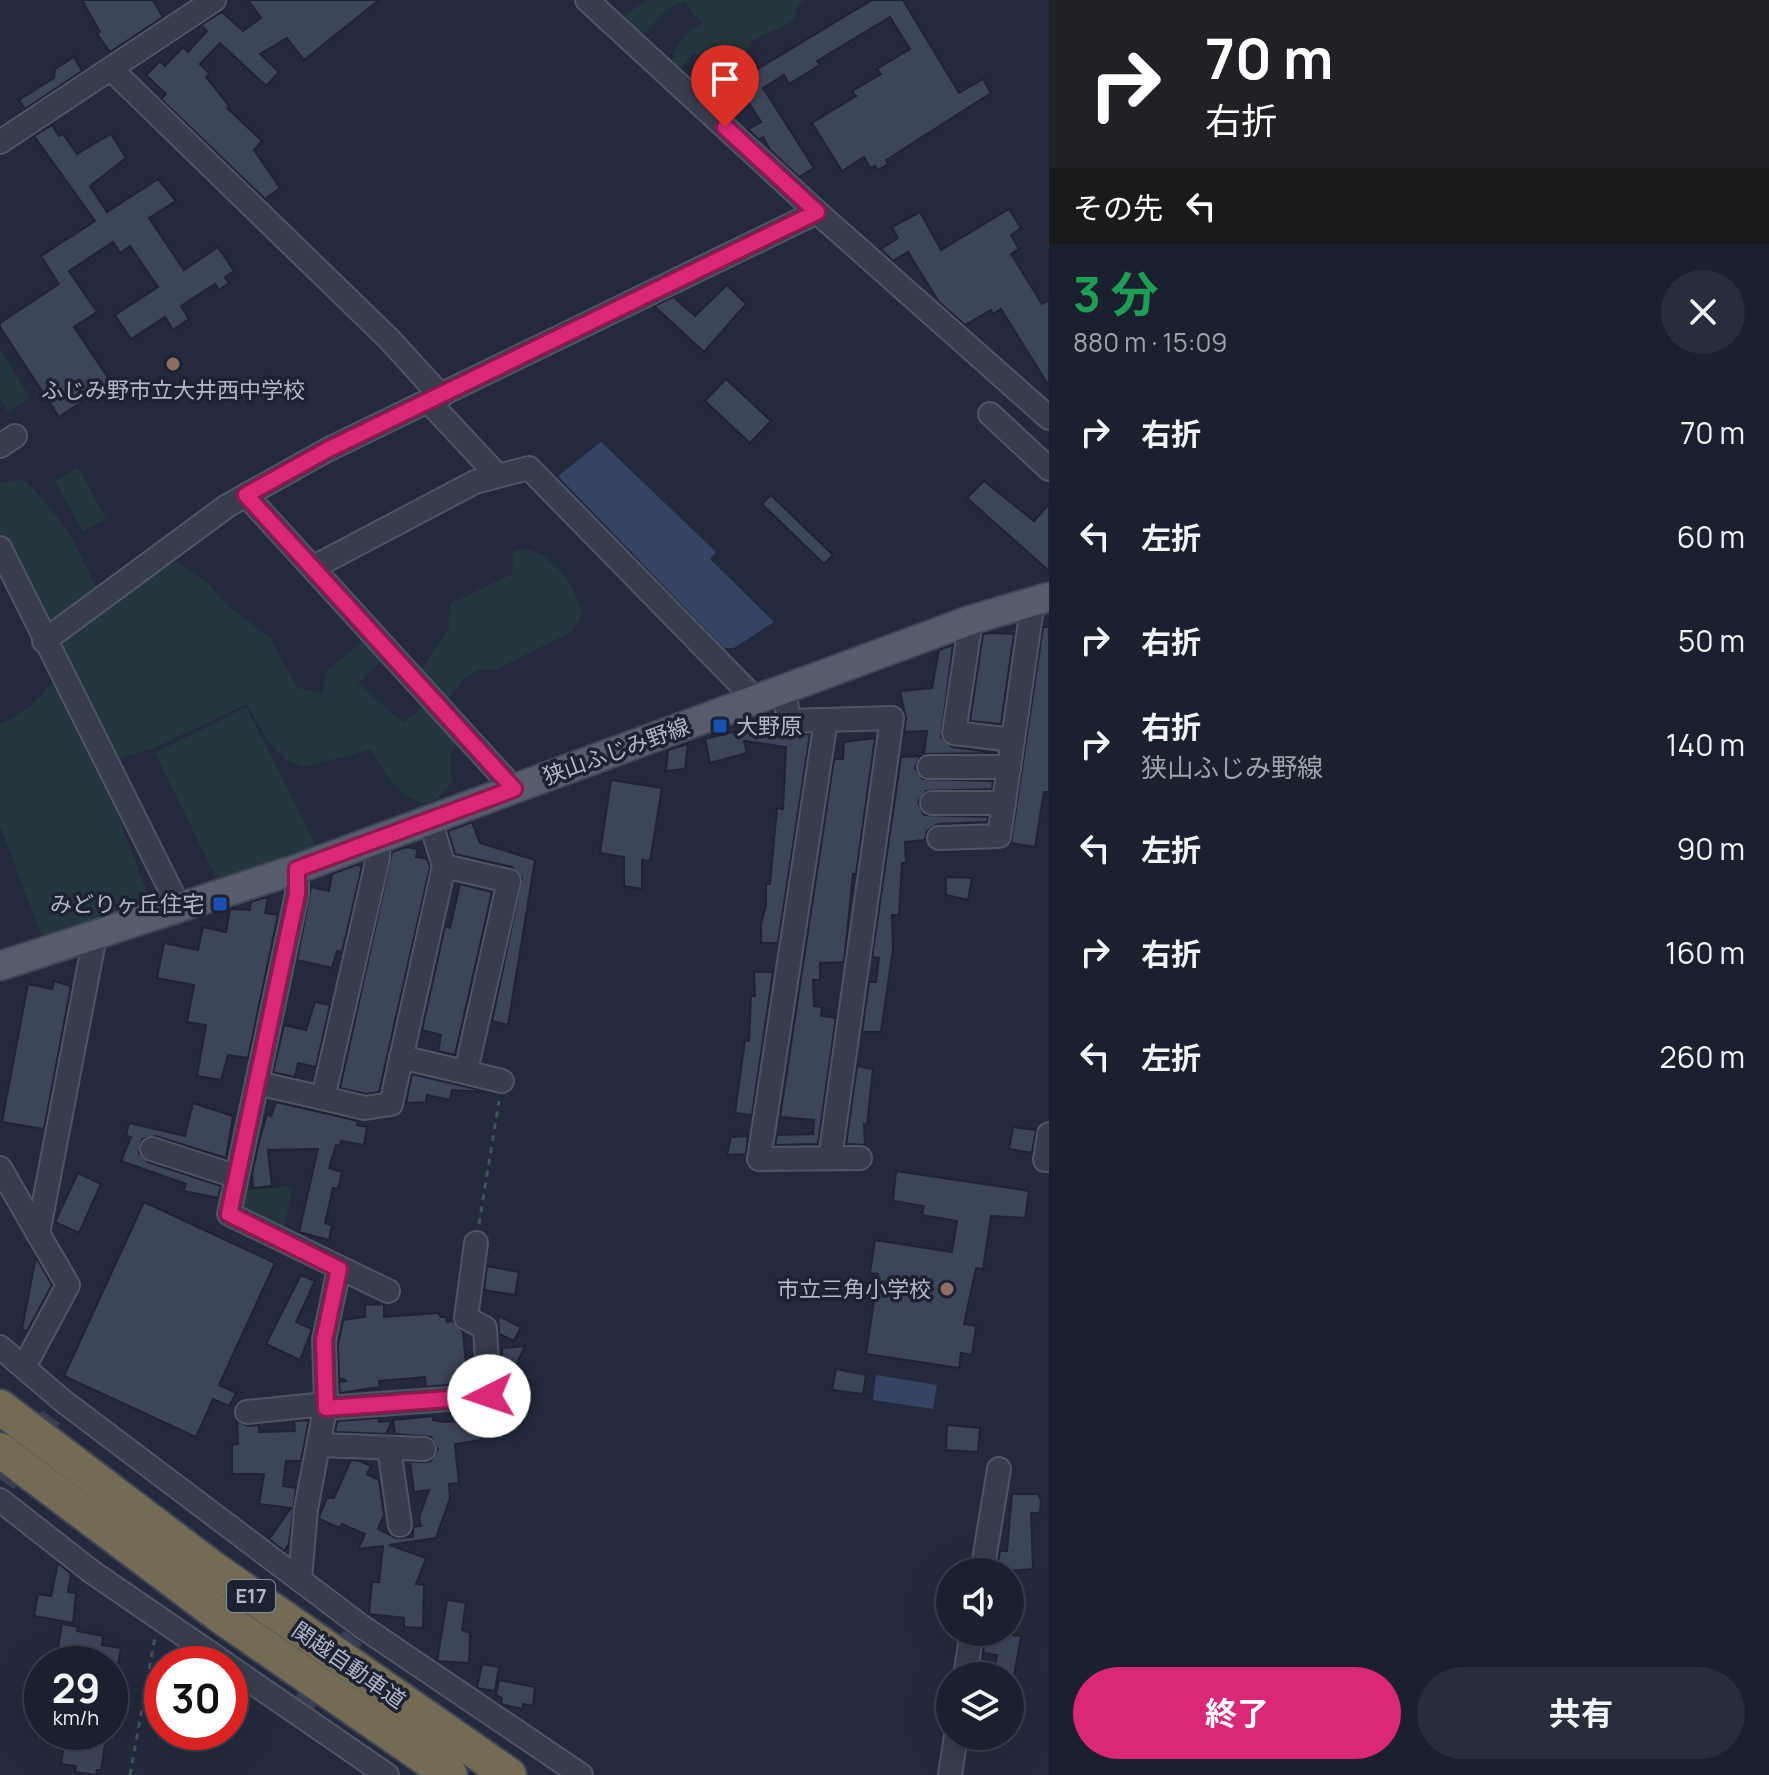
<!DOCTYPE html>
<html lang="ja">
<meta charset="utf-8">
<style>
body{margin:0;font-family:Manrope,"Noto Sans JP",sans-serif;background:#272d3a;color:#f1f3f6;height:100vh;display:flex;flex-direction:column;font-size:30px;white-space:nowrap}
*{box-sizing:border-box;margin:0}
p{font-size:26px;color:#9fa3aa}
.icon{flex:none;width:44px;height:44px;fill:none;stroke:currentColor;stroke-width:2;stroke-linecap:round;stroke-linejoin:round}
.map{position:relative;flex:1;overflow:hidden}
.side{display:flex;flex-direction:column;background:#1a202e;width:720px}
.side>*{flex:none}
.banner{background:#202124;color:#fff;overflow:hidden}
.tools{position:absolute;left:936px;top:1558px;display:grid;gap:16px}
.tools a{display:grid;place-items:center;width:88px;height:88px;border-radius:50%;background:#1a202e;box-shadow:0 8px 32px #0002,0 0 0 2px #383e4a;font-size:40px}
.speed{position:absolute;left:24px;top:1646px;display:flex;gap:16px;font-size:40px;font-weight:700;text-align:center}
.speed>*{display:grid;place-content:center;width:104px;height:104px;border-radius:50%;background:#1a202e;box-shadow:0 8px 32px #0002,0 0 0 2px #383e4a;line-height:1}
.speed small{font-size:20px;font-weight:400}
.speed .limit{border:12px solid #d22;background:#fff;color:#111}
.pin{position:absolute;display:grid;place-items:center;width:68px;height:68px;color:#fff;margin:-82px -34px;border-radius:50% 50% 50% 0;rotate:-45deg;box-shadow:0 0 8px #0007}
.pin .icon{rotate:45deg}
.me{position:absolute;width:88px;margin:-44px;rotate:266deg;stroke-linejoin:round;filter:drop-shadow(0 0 6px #0008)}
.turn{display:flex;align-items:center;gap:28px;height:168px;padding:0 24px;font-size:36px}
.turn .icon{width:104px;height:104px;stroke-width:2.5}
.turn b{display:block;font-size:56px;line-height:68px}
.then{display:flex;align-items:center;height:76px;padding:0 24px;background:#0003;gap:16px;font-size:30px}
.round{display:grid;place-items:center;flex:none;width:84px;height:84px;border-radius:42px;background:#272d3a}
.headline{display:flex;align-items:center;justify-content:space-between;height:136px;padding:0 24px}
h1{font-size:48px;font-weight:700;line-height:60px;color:#1e9e55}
.cta{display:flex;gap:16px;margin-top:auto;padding:16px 24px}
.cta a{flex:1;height:92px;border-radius:48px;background:#db2777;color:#fff;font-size:32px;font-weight:700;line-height:92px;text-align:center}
.cta a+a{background:#272d3a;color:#f1f3f6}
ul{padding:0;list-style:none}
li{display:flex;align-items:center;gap:24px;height:104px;padding:0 24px}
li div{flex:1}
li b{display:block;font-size:30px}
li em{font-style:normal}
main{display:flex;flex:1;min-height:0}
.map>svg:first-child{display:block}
.green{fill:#25373e}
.water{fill:#374364}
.building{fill:#3d455a;stroke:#1e2434;stroke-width:2}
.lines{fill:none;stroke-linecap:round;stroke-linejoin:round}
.minor-tunnel{stroke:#393f52;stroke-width:22;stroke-dasharray:22 11;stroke-linecap:butt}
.minor-casing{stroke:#4f5565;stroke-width:26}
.major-casing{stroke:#404656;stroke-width:32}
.highway-casing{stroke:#3f4555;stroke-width:38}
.path{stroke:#405358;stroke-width:3;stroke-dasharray:6 6;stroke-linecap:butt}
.minor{stroke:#373d4d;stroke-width:22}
.major{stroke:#555c6d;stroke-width:28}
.highway{stroke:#736b54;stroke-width:34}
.route-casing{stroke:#8e194d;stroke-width:20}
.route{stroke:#db2777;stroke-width:14}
.education-dot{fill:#8d6e63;stroke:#1c2232;stroke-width:3}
.transit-dot{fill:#1a4fb4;stroke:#1c2232;stroke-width:3}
.labels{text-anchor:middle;stroke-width:7;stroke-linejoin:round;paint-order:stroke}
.shield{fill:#1c2232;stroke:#868b9b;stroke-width:2}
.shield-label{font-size:20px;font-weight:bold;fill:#b3b8c8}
.poi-label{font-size:22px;fill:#b3b8c8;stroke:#1c2232;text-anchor:end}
.street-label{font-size:22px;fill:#b3b8c8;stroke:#1c2232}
</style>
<main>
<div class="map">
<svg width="1049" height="1775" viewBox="0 0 1049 1775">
<rect width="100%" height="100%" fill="#232a3d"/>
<g class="green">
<path d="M648,0H803L797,7L795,20L751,41L746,53L723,61L692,54L678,72L671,65C673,49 688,28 703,23L693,14L686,1L668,8L645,33L627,26L626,14Z"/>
<path d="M0,349L30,398L8,412L0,399Z"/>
<path d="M78,468L106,519L83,531L55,481Z"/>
<path d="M22,479C43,498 65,524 78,550C92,577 88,580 112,603L145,577L176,562L206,582L232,610L270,637L297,688L322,694L327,671L364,640L380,656V662L358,683L403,723L424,705L414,682L449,628L450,604L512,574L513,552C544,539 576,586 582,613L572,632L494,670H477L460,683L448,700L456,745C450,753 448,772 453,781L438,798L424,804C399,795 382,773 372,749L304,767L287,760L268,741L247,704L154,748L120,758L103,776L150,901L43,939L0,826V724C28,712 51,690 65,663L0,531V483Z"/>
<path d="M246,707L316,846L218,881L155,753Z"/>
<path d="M285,1187L292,1188L284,1226L245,1210L241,1203L245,1190Z"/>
</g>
<g class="water">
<path d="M601,442L716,552L710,559L774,622L734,648H724L558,476Z"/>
<path d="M876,1375L937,1385L933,1409L873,1400Z"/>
</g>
<g class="building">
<path d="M82,0H153L163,17L110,52L97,34L100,32Z"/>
<path d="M248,0H379L304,60L287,38L260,54L279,72L266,86L220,43L200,64L210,74L206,77L229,106L227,108L262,141L254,150L280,188L265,199L161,99L166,94L146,75L160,61L165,66L183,47L188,52L207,31L201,25L222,12L243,31L261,18Z"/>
<path d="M872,0H903L959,93L983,79L991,93L886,160L888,164L878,170L875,166L870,168L864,157L842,171L812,123L856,96L852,91L881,74L877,69L910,49L890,17L817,61L820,65L789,84L784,75L763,88L814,168L799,177L770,150L763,137L759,140L748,129L761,122L747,100L731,107L721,91Z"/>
<path d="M74,57L82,71L25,109L19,100L54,78L55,69Z"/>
<path d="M52,125L59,136L63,134L77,154L111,134L126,158L90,186L107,212L158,179L176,201L149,218L184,270L218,247L234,271L225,277L229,283L219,290L215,284L181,306L189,319L173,330L165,317L131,339L115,315L158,287L130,246L120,253L113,242L69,271L97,312L74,327L111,382L59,417L0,327V323L59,284L41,256L95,221L34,136Z"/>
<path d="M1009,209L1021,228L1011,235L1019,249L1011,254L1042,304L1049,300V386L1001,309L993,314L991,310L965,325L939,302L908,252L893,261L881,249L898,238L892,227L920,212L941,250Z"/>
<path d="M727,285L746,304L704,352L654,306L673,297L695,316Z"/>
<path d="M726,379L771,421L750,443L705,401Z"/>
<path d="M984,481L1034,521L1049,504V571L967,498Z"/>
<path d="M771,495L833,555L824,564L762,504Z"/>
<path d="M1043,627H1049V792H1044L1035,847L1011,843Z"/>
<path d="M994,633L1014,634L1001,724L970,721L983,634Z"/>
<path d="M953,645L941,737L952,747L997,753L924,754L927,731L904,732L906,719L900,691L932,688L939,650Z"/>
<path d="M767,714H773L776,728L782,734H810L778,943H761V924L766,905V884H770L777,808L783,809L786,747L744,741L747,753L710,763L705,739L757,726L758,717Z"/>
<path d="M875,738L856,874H853L844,962L820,963V980H813L814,1006L822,1007L821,1016L836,1018L818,1144L775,1145L777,1135L813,1134L814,1120L780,1117L834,759H843L844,742Z"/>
<path d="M688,744L685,769L666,771L668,750Z"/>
<path d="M920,756L915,768L923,779L993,781L992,789L926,791L918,802L924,815L988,817L987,822L938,824L927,831L925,840L905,842L906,863H902L899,915H892L893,949L881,1032H862L869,982H876L879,958L872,957L901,757Z"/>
<path d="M611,780L662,788L650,861L642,860V889L624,886V857L600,853Z"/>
<path d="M472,822L480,843L535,860L508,1025L492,1021L522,878L512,867L455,854L448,831Z"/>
<path d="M406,847L418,849L416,857L427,859L430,867L379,1092L366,1094L340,1088L392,852Z"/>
<path d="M356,865L362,866L342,952L337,951L332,968L297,960L311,887L329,891L332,874Z"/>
<path d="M946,877L972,878L968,900L946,895Z"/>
<path d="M460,884L492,892L455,1055L438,1051L441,1035L422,1030L445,926L450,928Z"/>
<path d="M264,898H268L265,913L278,915L248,1058L228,1055L221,1080L197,1076L206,1025L187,1022L194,985L157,978L164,943L198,950L203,927L226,932L230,909L250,910L251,902Z"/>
<path d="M754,972H773L752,1115L735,1113L745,1040L749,1041L751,996H755Z"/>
<path d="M54,981L71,986L44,1129L2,1122L28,984L52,989Z"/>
<path d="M315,1002L330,1005L316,1067L298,1063L295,1077L273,1072L284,1025L306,1030Z"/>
<path d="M857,1066L873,1069L867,1125L864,1124L865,1145L846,1144Z"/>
<path d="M412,1074L488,1092H487L452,1090L450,1100L427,1095L426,1102L406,1103Z"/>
<path d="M276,1102L358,1121L357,1125L367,1127L364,1145L341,1141L340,1146L336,1145L329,1168L342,1172L338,1189L333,1188L325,1223L332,1225L329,1240L299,1232L318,1149L268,1150L272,1186L253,1188L252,1173L259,1142L267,1114L271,1116Z"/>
<path d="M193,1103L233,1116L226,1158L156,1136L142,1139L139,1153L148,1162L221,1186L218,1198L184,1191L186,1184L121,1161L131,1137L126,1136L129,1123L185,1136Z"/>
<path d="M1013,1127L1036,1130L1032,1153L1009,1149Z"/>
<path d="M748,1136L746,1154L727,1155L731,1137Z"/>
<path d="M896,1171L1029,1191L1025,1218L991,1216L983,1269L976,1268L964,1324L976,1326L972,1355L961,1353L959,1368L866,1354L878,1274L870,1273L875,1240L952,1252L957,1221L922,1215L924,1206L893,1201Z"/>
<path d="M78,1173L101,1184L79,1233L55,1222Z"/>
<path d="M144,1202L275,1263L219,1385L236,1393L229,1406L213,1399L196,1437L64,1376Z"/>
<path d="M36,1257L52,1285L27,1331L22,1329Z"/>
<path d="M487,1266L519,1272L515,1295L484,1290Z"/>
<path d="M301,1275L315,1281L296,1322L312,1329L300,1360L266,1344Z"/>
<path d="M384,1304V1317L438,1313L441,1317H446L447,1322L453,1321L463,1332L468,1383L426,1387L425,1377L379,1381L380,1387L340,1393L339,1382L347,1381L339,1378L338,1345L343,1320L365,1317V1305Z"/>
<path d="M498,1316L521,1327L514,1341L499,1334Z"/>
<path d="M525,1346L509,1381L502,1378V1348Z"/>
<path d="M836,1369L866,1375L863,1394L832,1390Z"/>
<path d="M433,1416V1420L443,1422L481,1420L483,1433L481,1440L455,1444L459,1483L449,1484L450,1498L436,1538L389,1545L426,1558L416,1584L424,1585L423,1628L404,1627V1618L369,1614L372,1582H379L383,1546L358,1549L365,1534L342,1524L340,1528L319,1519L320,1514L327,1498H334L351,1460L360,1461L371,1466L367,1474L379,1480L384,1515L378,1529L396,1538L413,1537V1527L421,1526L419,1518L429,1490L414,1492L410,1462H430L438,1449L431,1437L395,1434L393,1420Z"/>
<path d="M379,1418V1422L392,1421L386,1434L335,1432L337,1421Z"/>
<path d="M309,1420L301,1461H286L283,1486L296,1488L289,1544L284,1551L269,1539L291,1508L259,1504L264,1474H232V1445L238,1444L237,1421L248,1426L259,1425V1432L295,1431L294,1421Z"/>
<path d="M947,1425L980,1428L978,1452L946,1450Z"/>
<path d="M1012,1494H1038L1041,1501L1040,1513H1031L1033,1569L996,1572L1000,1551H1007Z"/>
<path d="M58,1563L71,1574L68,1592L76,1593L73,1623L34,1616L38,1594L51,1596Z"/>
<path d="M447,1600L466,1603L462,1630L470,1633L469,1663L437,1661Z"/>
<path d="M62,1624L78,1627L77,1631L103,1636L102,1645L121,1648L118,1664H55Z"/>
<path d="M986,1632L1021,1636L1014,1676L994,1674L997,1655L983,1653Z"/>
<path d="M482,1664L499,1667L495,1691L477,1688Z"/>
<path d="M499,1680L535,1687L533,1706L523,1704L522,1709L501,1704L502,1698L496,1695Z"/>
<path d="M66,1732H107L101,1770H97L96,1775L75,1772L76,1766L61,1764Z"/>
</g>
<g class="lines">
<g class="minor-tunnel">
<path d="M5,1483L51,1417"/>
<path d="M304,1704L353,1637"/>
</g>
<g class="minor-casing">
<g id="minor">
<path d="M587,0L817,212L1049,418"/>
<path d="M111,69L389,339L441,396"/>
<path d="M0,142L214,0"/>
<path d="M429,402L498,476"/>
<path d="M990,414L1049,469"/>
<path d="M0,446L15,436"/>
<path d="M246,495L514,789"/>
<path d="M0,548L180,909"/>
<path d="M314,567L475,482L529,468L755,699"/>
<path d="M971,620L954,733L1013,740"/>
<path d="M44,641L227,506L327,450L817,212"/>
<path d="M785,687L788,721L892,718L830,1158"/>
<path d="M826,720L759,1159L860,1158"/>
<path d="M929,767H1009"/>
<path d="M932,803H1004"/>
<path d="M939,838L999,836L1033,601"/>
<path d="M444,866L509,881L466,1071"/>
<path d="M297,869V894L229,1214L388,1291"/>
<path d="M401,1057L502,1081"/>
<path d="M257,1083L323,1098L378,858L379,839"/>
<path d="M323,1098L365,1108L391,1104L444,866L430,820"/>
<path d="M152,1149L235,1176"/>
<path d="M1045,1160L1049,1134"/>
<path d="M0,1168L68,1285L24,1367"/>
<path d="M38,1234L95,936"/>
<path d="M0,1347L63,1401L361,1626L581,1775"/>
<path d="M326,1408L489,1396L485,1328L466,1318L476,1243"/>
<path d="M247,1412L326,1404"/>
<path d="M321,1445L424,1449"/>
<path d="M389,1448L400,1525"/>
<path d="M0,1500L92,1572L226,1664"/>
<path d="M982,1572L999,1469"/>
<path d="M300,1579L306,1509L326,1404L324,1340L339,1269"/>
<path d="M230,1667L387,1775"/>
<path d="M965,1676L972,1632"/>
<path d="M950,1775L956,1736"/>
</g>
</g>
<g class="major-casing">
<path id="major" d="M0,966L297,869L971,620L1049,597"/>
</g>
<g class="highway-casing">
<g id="highway">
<path d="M0,1407L215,1570L509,1775"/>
<path d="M0,1450L222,1617L450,1775"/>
</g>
</g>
<g class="path">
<path d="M479,1224L499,1101"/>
<path d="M130,1775L155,1637"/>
</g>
<use href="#minor" class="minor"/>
<use href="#major" class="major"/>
<use href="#highway" class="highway"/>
</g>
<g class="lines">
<g class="route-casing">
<path id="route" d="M489,1396L326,1408L324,1340L339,1269L229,1214L297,894V869L514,789L246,495L327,450L817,212L725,127"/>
</g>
<use href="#route" class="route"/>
</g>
<g class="education-dot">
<circle cx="173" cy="364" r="8"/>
<circle cx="947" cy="1289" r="8"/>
</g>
<g class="transit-dot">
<rect x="712" y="718" width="16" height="16" rx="4"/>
<rect x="212" y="896" width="16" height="16" rx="4"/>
</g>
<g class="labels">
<rect class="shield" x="227" y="1580" width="48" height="32" rx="6"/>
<g class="shield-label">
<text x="251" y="1603">E17</text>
</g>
<g class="poi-label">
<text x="173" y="398" text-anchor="middle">ふじみ野市立大井西中学校</text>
<text x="736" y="734" text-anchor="start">大野原</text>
<text x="204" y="912">みどりヶ丘住宅</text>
<text x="931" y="1297">市立三角小学校</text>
</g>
<g class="street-label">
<text transform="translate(616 751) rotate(-20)" y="8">狭山ふじみ野線</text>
<text transform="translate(349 1665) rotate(35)" y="8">関越自動車道</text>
</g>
</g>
</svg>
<div class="tools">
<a><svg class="icon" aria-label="sound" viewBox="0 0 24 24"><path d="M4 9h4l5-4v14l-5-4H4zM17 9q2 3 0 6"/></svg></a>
<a><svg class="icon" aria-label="layers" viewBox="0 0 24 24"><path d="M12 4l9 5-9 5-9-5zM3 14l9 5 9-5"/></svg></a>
</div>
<div class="speed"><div>29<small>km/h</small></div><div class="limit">30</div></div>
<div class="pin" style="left:725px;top:127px;background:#d93025"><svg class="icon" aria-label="arrive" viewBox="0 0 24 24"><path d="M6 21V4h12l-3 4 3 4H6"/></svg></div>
<svg class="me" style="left:489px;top:1396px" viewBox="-20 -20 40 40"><circle r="19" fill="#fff"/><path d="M0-13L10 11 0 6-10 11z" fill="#db2777"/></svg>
</div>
<section class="side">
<div class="banner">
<div class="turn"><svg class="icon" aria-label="right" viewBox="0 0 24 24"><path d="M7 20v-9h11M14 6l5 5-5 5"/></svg><div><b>70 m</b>右折</div></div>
<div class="then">その先<svg class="icon" aria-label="left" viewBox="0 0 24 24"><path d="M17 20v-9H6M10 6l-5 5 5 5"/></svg></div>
</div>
<div class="headline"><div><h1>3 分</h1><p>880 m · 15:09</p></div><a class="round"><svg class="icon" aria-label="close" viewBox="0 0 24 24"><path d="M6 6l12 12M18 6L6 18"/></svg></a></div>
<ul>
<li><svg class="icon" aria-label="right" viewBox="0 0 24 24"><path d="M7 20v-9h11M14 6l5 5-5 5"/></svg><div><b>右折</b></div><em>70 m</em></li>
<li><svg class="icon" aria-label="left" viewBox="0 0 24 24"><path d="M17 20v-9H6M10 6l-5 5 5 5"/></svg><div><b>左折</b></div><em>60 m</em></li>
<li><svg class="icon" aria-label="right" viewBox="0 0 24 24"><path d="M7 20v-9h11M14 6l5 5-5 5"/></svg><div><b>右折</b></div><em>50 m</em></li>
<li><svg class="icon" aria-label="right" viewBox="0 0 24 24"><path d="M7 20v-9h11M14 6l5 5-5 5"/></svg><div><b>右折</b><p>狭山ふじみ野線</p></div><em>140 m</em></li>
<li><svg class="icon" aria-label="left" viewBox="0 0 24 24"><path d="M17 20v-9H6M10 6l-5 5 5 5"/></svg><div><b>左折</b></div><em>90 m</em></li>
<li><svg class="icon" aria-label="right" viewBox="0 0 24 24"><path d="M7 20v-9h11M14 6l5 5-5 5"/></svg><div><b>右折</b></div><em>160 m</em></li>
<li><svg class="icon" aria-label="left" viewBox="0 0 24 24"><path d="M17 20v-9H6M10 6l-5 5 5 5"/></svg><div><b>左折</b></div><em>260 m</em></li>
</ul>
<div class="cta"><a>終了</a><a>共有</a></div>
</section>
</main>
